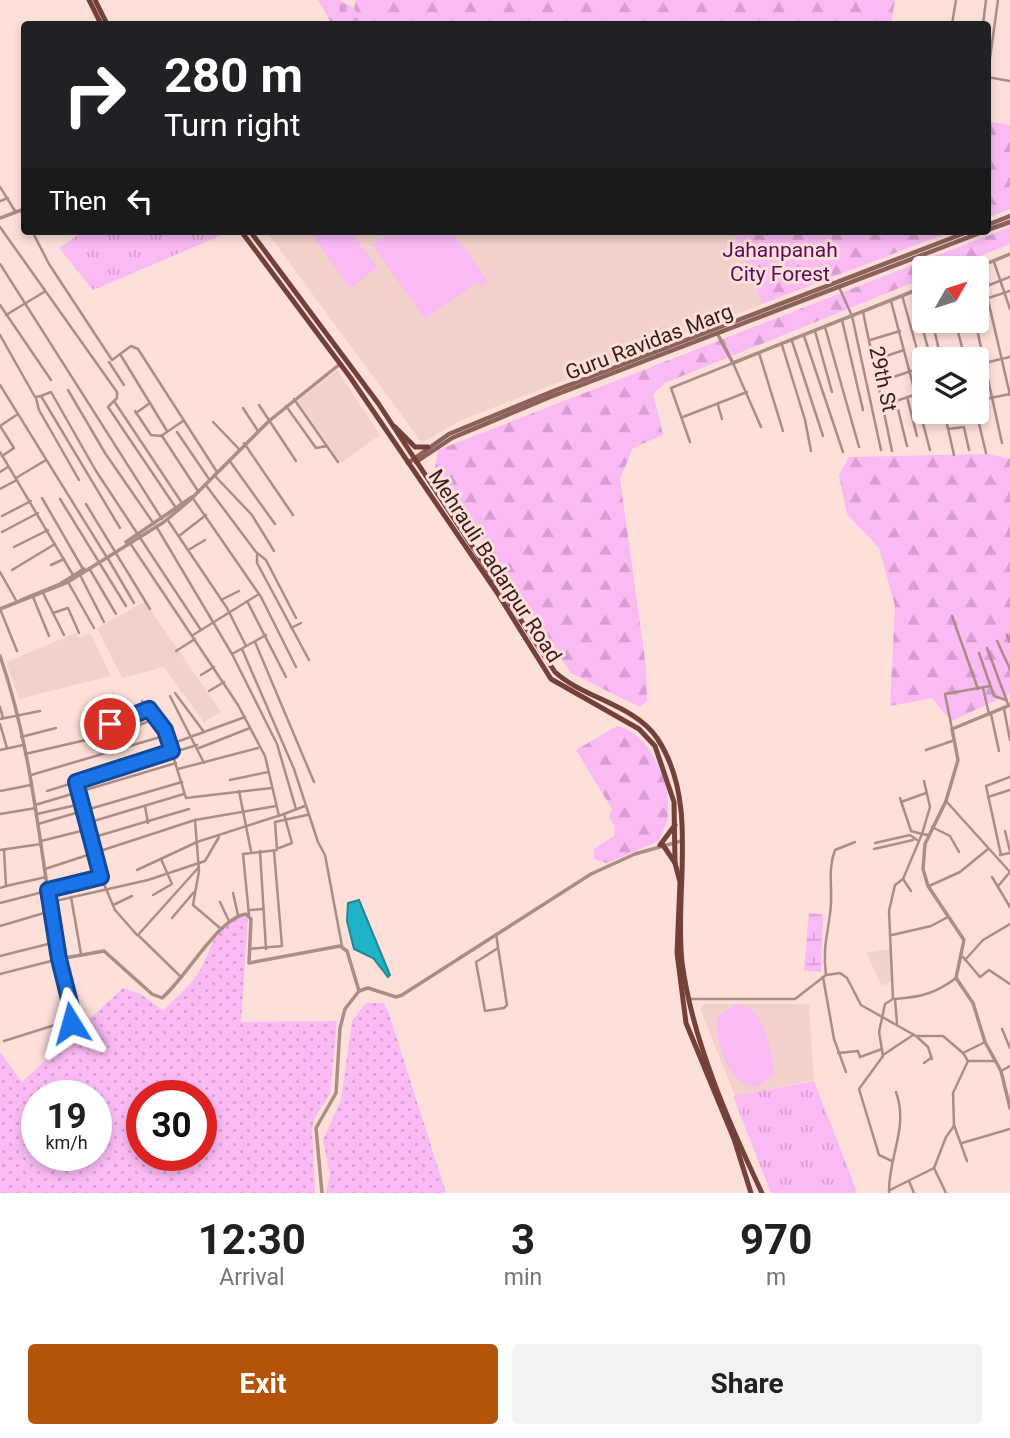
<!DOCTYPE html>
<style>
body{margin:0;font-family:Roboto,sans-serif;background:#f2f2f2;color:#202124;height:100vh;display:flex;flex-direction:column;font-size:26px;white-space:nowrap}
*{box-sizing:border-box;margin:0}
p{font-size:23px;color:#757577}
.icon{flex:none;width:38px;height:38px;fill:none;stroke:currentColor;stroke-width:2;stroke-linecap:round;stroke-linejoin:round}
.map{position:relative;height:1193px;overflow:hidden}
.details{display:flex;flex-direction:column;background:#fff;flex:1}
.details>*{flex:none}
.top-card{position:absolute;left:21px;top:21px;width:970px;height:214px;border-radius:7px;box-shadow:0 4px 10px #0003;background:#202124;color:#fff;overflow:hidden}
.needle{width:46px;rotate:51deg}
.fabs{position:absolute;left:912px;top:256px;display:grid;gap:14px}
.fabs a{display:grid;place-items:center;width:77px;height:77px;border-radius:7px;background:#fff;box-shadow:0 4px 10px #0003;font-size:35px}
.speed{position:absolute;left:21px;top:1080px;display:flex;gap:14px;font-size:35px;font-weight:700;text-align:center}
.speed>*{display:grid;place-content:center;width:91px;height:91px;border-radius:50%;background:#fff;box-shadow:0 4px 10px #0003;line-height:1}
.speed small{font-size:18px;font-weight:400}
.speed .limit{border:10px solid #d22;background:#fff;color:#111}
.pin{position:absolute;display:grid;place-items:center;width:60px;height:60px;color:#fff;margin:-30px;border:4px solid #fff;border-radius:50%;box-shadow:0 2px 7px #0007}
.me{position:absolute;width:77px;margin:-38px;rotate:352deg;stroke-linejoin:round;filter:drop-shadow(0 0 5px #0008)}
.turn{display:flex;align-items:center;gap:24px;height:147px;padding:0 28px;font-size:32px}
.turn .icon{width:91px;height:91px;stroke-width:2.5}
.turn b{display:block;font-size:49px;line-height:60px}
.then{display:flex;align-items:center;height:66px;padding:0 28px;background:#0003;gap:14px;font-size:26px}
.eta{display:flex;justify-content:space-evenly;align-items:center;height:119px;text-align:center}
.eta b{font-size:42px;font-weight:700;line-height:49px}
.primary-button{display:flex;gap:14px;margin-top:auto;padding:14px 28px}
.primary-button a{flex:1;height:80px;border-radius:7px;background:#b45309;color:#fff;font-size:28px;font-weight:700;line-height:80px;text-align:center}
.primary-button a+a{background:#f2f2f2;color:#202124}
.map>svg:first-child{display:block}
.built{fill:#f2d0cb}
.grass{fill:url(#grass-dots);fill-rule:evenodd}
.forest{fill:url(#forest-firs)}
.wetland{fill:url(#wetland-marsh)}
.cemetery{fill:url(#cemetery-stones)}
.park{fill:url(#park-tufts)}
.garden{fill:#fabaf4}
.water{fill:#1fb3c7;stroke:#268693;stroke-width:2}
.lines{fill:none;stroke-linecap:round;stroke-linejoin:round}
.minor{stroke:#ab8c87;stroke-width:2.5}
.tertiary{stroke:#ab8c87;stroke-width:3.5}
.secondary{stroke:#8c615a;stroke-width:4.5}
.primary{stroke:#74413a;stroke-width:5}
.route-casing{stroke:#114b97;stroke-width:18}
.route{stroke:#1a73e8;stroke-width:12}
.labels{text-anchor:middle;stroke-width:6;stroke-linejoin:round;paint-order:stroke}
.park-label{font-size:21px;fill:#5a0a57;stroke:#fee0db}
.street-label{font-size:21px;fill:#381e1a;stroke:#fee0db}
</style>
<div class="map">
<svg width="1010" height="1193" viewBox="0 0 1010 1193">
<defs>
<pattern id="grass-dots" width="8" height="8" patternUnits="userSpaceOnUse" patternTransform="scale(1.75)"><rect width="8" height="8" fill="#fabaf4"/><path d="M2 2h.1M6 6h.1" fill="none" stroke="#d79fd1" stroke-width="1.8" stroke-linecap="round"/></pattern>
<pattern id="forest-firs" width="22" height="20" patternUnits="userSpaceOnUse" patternTransform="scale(1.75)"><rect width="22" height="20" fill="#fabaf4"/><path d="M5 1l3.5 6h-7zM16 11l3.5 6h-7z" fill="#d79fd1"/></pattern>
<pattern id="wetland-marsh" width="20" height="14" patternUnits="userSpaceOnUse" patternTransform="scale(1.75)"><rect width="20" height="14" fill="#fabaf4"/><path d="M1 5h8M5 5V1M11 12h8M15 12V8" fill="none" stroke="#d79fd1"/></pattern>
<pattern id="cemetery-stones" width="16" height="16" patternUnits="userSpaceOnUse" patternTransform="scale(1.75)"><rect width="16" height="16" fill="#fabaf4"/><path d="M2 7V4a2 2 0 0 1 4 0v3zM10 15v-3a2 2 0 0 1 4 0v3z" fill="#d79fd1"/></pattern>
<pattern id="park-tufts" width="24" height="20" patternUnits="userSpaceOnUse" patternTransform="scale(1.75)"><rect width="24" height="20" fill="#fabaf4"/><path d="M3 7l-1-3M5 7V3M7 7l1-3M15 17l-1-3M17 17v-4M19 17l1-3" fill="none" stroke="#d79fd1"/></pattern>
</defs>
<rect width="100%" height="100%" fill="#fee0db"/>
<g class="built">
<path d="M266,231H734L762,304L459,421L422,443Z"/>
<path d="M337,370L380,435L341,463L298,401Z"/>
<path d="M145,602L221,712L204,722L164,667L122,678L97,628Z"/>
<path d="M76,633L78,638L90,633L111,676L19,699L6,662Z"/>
<path d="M890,949L893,980L882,986L866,953Z"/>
<path d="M704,1004H809L814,1080L735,1096L700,1009Z"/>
</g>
<g class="grass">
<path d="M248,915L241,1022L337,1021L330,1094L314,1119L312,1131L315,1193H0V1052L22,1082L123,988L141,994L163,1011C174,999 188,988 197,975C214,950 211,921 248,915ZM37,1096H96V1155H37ZM142,1096H201V1155H142Z"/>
<path d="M366,1003H384L390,1017L446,1193H326L330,1174L323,1140L341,1100L352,1021Z"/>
</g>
<g class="forest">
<path d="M356,0H895L891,24H359L354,8Z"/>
<path d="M987,121L1010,125V209L987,218Z"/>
<path d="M1010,227V244L950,268H924V278L665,383L653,394L663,435L633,448L620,479L646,667L647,701L640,707L571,673L435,468L438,450Z"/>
<path d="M734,231H953L762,304Z"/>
<path d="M988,454L1010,459V694L951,721L932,698L890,706L895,606L879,548L847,514L839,475L849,457Z"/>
<path d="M617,726C651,732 674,789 667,821C665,827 661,835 659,841L607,863L594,859V849L614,836L615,827L609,816L612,809L576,750Z"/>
</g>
<path class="wetland" d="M809,913L823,914L821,972L804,971Z"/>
<path class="cemetery" d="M318,0H339L354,8L359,24H332Z"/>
<g class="park">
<path d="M80,231H228L229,232L93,290L59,248L80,234Z"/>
<path d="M814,1081L856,1189L855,1193H771L733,1096Z"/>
</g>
<g class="garden">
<path d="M317,231H350L377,267L350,288L312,235Z"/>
<path d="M393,231H452L488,282L481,286L478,282L425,319L372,245Z"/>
<path d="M735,1005C740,1005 747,1006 751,1009C763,1016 776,1062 773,1075L756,1087C729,1086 712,1036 718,1015Z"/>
</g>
<path class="water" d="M359,900L390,975L388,977L373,958L354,949L347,921L348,903Z"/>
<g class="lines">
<g class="minor">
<path d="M952,24L956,0"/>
<path d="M983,24L986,0"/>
<path d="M987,77L1010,81"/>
<path d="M987,80L998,0"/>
<path d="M0,187L15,211"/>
<path d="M0,201L8,198"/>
<path d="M21,211L24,217"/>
<path d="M0,227L117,392V398L108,407L176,508"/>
<path d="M32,231L49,264L112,360L131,346L138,349L217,472"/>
<path d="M994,262L1010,309"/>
<path d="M0,264L162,519"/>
<path d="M839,287L852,316L881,450"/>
<path d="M985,287L1010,395"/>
<path d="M976,290L1010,277"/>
<path d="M912,291L931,359"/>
<path d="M902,295L924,375"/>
<path d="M891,301L930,450"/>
<path d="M976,302L1010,291"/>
<path d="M0,305L51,380"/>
<path d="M863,312L892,451"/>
<path d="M6,315L44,292"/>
<path d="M842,320L863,410"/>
<path d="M932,320L941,359"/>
<path d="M955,320L965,359"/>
<path d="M975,320L1002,443"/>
<path d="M825,327L859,447"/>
<path d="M815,331L832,392"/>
<path d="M0,335L35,397L41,396L120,528"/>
<path d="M804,336L843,452"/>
<path d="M870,340L900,331"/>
<path d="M792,341L823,436"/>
<path d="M782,345L805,420L811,451"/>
<path d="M759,353L783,431"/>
<path d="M120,354L167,431"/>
<path d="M874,360L904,350"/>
<path d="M109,362L124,385"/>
<path d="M976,365L1010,357"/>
<path d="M879,382L911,371"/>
<path d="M0,385L106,556"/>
<path d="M68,390L105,453L154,524"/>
<path d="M41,396L51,392L96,471L201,630"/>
<path d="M907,397L917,436"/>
<path d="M36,398L39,410L79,480"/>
<path d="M294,399L338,462"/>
<path d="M114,401L182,503"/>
<path d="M896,401L907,446"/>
<path d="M976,401L1010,394"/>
<path d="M259,405L296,461"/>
<path d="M718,405L722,419"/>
<path d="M884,405L917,394"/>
<path d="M286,406L316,448L327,446"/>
<path d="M243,408L258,431"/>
<path d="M135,411L151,435L162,436L198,491"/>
<path d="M944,411L954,455"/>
<path d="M976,411L986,453"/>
<path d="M136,413L150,403"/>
<path d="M683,417L747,392"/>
<path d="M213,422L239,449"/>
<path d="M0,426L14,448L2,456"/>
<path d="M0,426L18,414"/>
<path d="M948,429L964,427L969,450"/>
<path d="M177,432L209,479"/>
<path d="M161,436L183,421"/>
<path d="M690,442L671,388L733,363L761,427"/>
<path d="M244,443L293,515"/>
<path d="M0,452L73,575"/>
<path d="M229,460L275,524"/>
<path d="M0,472L8,467"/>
<path d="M214,475L252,515L274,551"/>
<path d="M16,478L46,460"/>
<path d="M205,484L256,552L266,560L296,618"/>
<path d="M0,489L17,480"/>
<path d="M192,497L261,597L296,667"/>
<path d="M42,498L83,569"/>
<path d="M60,499L126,606"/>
<path d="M86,504L150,609"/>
<path d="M2,516L31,501"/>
<path d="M167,519L227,608L246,646"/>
<path d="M156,526L232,654L277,744L296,809"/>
<path d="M2,532L38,513"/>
<path d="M179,536L206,515"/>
<path d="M130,543L238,705L265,756L279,816"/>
<path d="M14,547L48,530"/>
<path d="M190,549L205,540"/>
<path d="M257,555V563L309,660"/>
<path d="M107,557L134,603"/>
<path d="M51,565L64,559"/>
<path d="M89,568L116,614"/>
<path d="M12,570L55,544"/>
<path d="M0,572L17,602"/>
<path d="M80,575L104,622"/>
<path d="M68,582L94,628"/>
<path d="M43,593L64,635"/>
<path d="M33,597L49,636"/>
<path d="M221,600L239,591"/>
<path d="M247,601L286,677"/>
<path d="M0,609L17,651"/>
<path d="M53,613L68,608L79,633"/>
<path d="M952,616L978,689"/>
<path d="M291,628L301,623"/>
<path d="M193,635L259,594"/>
<path d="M1007,635L1010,642"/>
<path d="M997,641L1010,669"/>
<path d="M255,642L314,782"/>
<path d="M987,648L1008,704"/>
<path d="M242,649L294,769L318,842L325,855L342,946"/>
<path d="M176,651L195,639"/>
<path d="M979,653L994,696L1006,700"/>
<path d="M232,654L266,635"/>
<path d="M201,675L214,667"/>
<path d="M983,688L989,714"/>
<path d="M209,691L224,682"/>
<path d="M175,693L204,732L245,717"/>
<path d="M170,696L204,763"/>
<path d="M142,701L166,733L186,798L272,788"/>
<path d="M0,707L3,718"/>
<path d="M1004,709L1010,740"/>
<path d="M991,714L999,751"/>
<path d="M0,719L40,711"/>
<path d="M0,724L7,748"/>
<path d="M110,724L149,709"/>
<path d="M952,729L945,694L990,686"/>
<path d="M21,737L56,728"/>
<path d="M171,744L204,732"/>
<path d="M199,748L250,728"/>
<path d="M0,750L23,745"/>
<path d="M926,750L955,740"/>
<path d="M25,754L112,734L156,719"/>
<path d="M178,769L258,748"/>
<path d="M31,775L167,735"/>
<path d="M230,780L268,772"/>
<path d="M0,791L31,785"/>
<path d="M47,791L197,745"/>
<path d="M239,791L251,851"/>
<path d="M988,797L1010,790"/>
<path d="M900,798L911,831L922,834L930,807L924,781"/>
<path d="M946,801L1010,872"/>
<path d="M901,802L926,793"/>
<path d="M35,805L176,763"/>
<path d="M145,806L148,823"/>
<path d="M0,814L36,808"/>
<path d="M37,814L81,804"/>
<path d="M195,820L276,806"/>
<path d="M87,823L184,794"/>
<path d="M38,824L182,782"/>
<path d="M932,827L950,836L959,852"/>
<path d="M1005,831L1010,851"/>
<path d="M91,838L189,809"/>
<path d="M41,841L89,829"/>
<path d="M875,843L910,835L917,840"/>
<path d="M279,848L292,843L284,814L305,806"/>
<path d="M874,849L913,840"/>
<path d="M0,850L41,844"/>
<path d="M260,851L266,949"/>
<path d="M1000,855L1010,853"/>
<path d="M1001,855L986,786L1010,777"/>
<path d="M45,869L195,820L199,871L193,905L220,928"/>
<path d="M137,870L197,842L284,814"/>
<path d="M101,877L115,910L137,935"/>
<path d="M992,877L1010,907"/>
<path d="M903,879L911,891"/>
<path d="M999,885L1010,872"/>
<path d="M6,886L46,877"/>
<path d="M929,886L960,872L988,849"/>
<path d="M0,888L6,886L4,850"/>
<path d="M233,893L238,915"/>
<path d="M153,895L172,884L161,859"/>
<path d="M71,897L81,954"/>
<path d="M51,902L148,880L205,861L219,837"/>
<path d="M220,902L229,921"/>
<path d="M0,903L101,877L76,782"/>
<path d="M113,905L132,896"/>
<path d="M250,910L263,909"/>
<path d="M249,915L243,854L277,850L275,822L307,815"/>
<path d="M172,918L194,892"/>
<path d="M0,926L51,911"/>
<path d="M496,934L507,1005L504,1008L485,1011L476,962L498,948"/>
<path d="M892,935L931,926L948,917"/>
<path d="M249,949L282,946L274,851"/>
<path d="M0,956L56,942"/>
<path d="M963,957L980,977L989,970L1010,984"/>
<path d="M965,960L983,940L1010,924"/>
<path d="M0,974L59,959L74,1019L4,1041"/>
<path d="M826,975C822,945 829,932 831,904C832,885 828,868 835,850L855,842"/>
<path d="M180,976L138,935L199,867"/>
<path d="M823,977L834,1039L846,1072"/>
<path d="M691,999H795L826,975L840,973L847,978L861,1005L916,1036H943L963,1053L968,1061H996"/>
<path d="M895,999C920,997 935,994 956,978"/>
<path d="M895,999L897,1023"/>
<path d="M1002,1029L1010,1048"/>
<path d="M916,1036L928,1047L932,1059"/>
<path d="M838,1053L858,1051L860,1057L882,1049"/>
<path d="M963,1053L985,1042"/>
<path d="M883,1055L913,1035"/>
<path d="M924,1063L931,1058"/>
<path d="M1001,1071L1010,1066"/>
<path d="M954,1125L967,1161"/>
<path d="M962,1143L1010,1129"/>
<path d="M892,1161L879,1155L859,1089L883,1056L879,1032L885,1004L893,999L889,911L895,885L903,879L922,834L928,835"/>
<path d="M934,1168L946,1137L954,1126L953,1093L968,1061"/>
<path d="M909,1181L914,1193"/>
<path d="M890,1190L934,1168L946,1193"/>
<path d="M889,1193C888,1157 909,1128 896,1092"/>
</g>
<g class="tertiary">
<path d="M0,218L24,209"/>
<path d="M976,268L1010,254"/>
<path d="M717,333L733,363L924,287"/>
<path d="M126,542L192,497"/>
<path d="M21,600L60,584L84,569"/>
<path d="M0,609L68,582L164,522L189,501L269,421L340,364"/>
<path d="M0,656C34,753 40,858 59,959L104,951L152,994L162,998C186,978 218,918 246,914L251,919L249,963L340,946L347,951L359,991"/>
<path d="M1010,705L952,729L958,760L946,801L925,844L923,869L928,886L964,940L956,978L973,1003L985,1042L1001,1071L1010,1108"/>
<path d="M322,1193L316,1128L336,1093L340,1028L345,1009L359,991L368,988L396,997L402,995L591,874L635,854L681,841"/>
</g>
<g class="secondary">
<path d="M987,225L1010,216"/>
<path d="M987,230L1010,222"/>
<path d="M416,462L452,438L550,397L985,231"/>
<path d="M408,463L449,434L556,390L970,231"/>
</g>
<g class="primary">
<path d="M89,0L101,24"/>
<path d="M95,0L107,24"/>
<path d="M241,231L350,377L496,591L551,679L639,729L655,746L674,802L675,863L680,882L677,953L686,1023L734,1139L751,1193"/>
<path d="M250,231L378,403L555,672C583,698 635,705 657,738C700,802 674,890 682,962C692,1040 729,1123 762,1193"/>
<path d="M395,427L415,447H428"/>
<path d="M660,845L675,825"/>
<path d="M663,845L675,863"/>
</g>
</g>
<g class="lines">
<g class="route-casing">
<path id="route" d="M71,1023L73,1015L59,959L48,890L101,877L76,782L172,751L165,730L149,709L110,724"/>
</g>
<use href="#route" class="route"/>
</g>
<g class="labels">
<g class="park-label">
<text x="780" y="257">Jahanpanah<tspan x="780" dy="24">City Forest</tspan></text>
</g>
<g class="street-label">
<text transform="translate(649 342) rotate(-21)" y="7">Guru Ravidas Marg</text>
<text transform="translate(883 379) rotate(78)" y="7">29th St</text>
<text transform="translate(495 566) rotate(57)" y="7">Mehrauli Badarpur Road</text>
</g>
</g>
</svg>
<div class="fabs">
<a><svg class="needle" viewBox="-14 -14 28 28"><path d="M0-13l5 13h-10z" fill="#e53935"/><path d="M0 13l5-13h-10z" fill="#757577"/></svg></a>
<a><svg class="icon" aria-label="layers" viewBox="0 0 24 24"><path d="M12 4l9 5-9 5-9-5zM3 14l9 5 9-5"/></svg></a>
</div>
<div class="speed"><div>19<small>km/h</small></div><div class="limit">30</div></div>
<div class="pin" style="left:110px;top:724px;background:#d93025"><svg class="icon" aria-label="arrive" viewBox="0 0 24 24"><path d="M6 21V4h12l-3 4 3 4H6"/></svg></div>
<svg class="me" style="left:71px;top:1023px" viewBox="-20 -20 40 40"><path d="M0-17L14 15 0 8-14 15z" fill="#1a73e8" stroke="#fff" stroke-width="4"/></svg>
<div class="top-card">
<div class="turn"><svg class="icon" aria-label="right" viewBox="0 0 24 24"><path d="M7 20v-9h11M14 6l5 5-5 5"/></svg><div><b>280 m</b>Turn right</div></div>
<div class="then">Then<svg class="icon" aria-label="left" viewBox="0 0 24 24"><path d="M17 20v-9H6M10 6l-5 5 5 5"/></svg></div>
</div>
</div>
<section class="details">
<div class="eta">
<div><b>12:30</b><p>Arrival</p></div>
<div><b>3</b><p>min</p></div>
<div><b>970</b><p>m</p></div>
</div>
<div class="primary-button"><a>Exit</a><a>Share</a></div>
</section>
